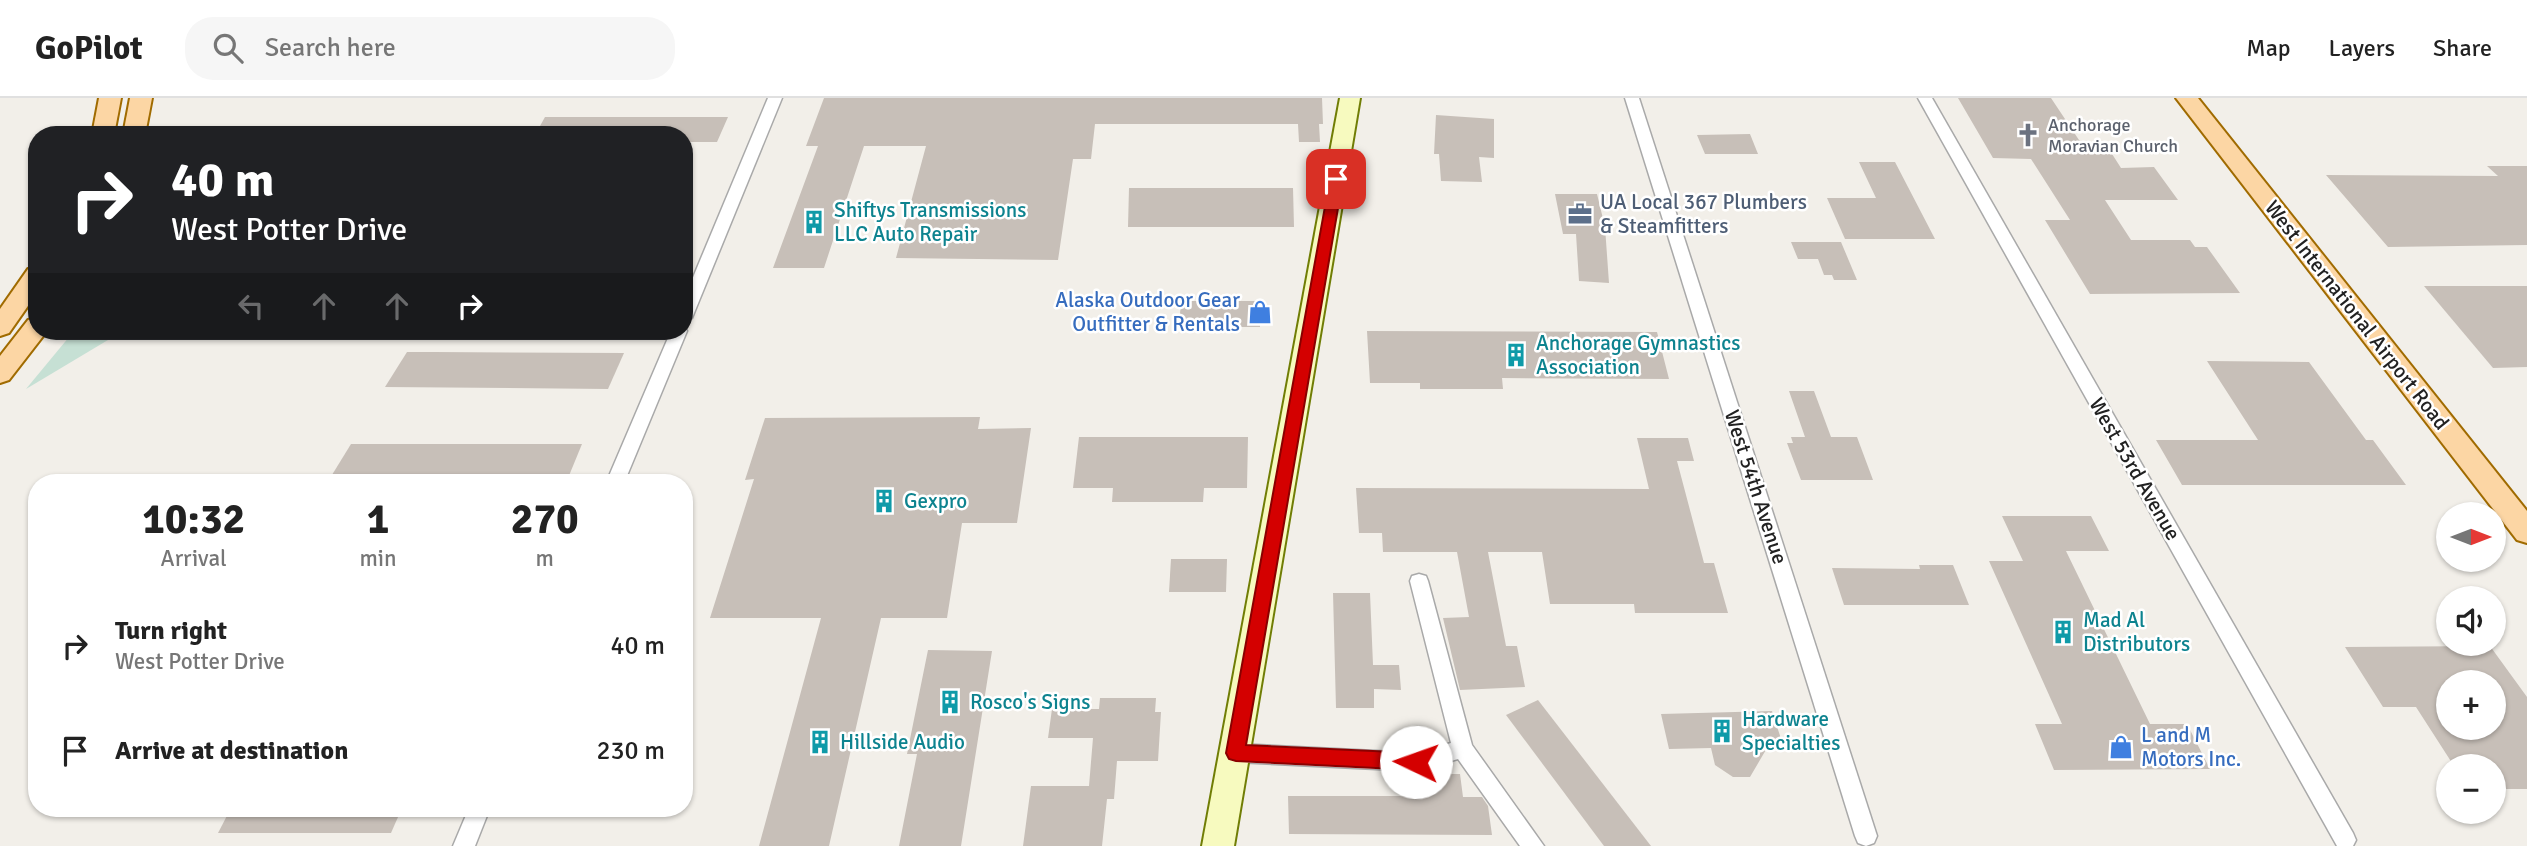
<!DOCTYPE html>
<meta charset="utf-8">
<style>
body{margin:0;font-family:Signika,sans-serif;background:#f6f6f6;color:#222;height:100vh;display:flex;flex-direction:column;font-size:26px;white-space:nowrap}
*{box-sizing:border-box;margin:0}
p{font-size:23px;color:#767676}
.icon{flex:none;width:38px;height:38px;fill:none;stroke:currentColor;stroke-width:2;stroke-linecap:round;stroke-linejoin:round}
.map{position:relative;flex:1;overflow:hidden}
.side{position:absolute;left:28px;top:376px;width:665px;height:343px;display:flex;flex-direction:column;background:#fff;border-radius:28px;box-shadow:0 2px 5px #0004}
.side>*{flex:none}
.top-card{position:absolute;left:28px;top:28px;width:665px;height:214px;border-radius:28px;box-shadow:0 2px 5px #0004;background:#202124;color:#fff;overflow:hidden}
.needle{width:46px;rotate:90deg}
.fabs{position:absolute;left:2436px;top:404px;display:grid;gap:14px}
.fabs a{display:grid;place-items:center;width:70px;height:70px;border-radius:50%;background:#fff;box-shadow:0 2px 5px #0004;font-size:35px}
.pin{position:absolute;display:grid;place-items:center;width:60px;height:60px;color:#fff;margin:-30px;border-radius:14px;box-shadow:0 4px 10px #0006}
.me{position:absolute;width:77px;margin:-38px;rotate:273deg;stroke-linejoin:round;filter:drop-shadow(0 0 5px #0008)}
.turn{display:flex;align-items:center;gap:24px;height:147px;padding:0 28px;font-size:32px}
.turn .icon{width:91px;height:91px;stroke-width:2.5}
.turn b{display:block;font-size:49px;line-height:60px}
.lanes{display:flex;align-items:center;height:66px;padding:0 28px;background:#0003;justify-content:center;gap:35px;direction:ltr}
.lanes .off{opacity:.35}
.eta{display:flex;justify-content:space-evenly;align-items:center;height:119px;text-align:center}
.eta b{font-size:42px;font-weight:800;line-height:49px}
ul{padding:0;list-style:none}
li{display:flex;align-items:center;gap:21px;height:105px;padding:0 28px}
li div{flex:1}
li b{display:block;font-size:26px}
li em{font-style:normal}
header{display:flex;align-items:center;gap:42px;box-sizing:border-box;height:98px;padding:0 35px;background:#fff;border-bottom:2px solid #e0e0e0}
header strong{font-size:33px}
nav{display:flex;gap:38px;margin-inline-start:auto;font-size:24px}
.search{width:490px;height:63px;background:#f6f6f6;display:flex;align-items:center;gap:18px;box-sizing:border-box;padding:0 24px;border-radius:28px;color:#767676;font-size:26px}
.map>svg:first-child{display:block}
.wetland{fill:#c6e0d4}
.building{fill:#c7bfb8;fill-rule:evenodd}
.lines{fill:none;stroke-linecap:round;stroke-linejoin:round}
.minor-casing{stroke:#a9a9a9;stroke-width:3}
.secondary-casing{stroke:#707d05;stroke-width:4}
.primary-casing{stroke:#a06b00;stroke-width:4}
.minor{fill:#fff;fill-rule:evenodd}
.secondary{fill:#f7fabf;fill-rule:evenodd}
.primary{fill:#fcd6a4;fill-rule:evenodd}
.route{fill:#d40000;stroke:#8a0000;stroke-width:2}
.labels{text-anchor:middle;stroke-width:5;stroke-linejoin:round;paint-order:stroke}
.far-worship-label{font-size:18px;fill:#5b616d;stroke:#fff;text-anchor:start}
.service-label{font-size:21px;fill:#4e5e75;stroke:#fff;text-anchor:start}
.culture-label{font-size:21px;fill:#0d838f;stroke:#fff;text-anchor:start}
.shop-label{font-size:21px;fill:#366cbe;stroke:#fff;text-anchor:end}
.street-label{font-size:21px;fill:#222;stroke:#fff}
</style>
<header>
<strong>GoPilot</strong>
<div class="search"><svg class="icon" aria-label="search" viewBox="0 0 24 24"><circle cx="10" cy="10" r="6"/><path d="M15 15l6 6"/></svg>Search here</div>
<nav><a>Map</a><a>Layers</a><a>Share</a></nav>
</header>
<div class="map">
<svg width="2527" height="748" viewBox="0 0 2527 748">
<rect width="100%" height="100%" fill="#f2efe9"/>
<path class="wetland" d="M74,233H118L108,242L26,291Z"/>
<g class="building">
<path d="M824,0H1322L1323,26H1319L1320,44H1299L1298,26H1095L1091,61H1073L1058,162L896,160L926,48H864L824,170H773L818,48H806Z"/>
<path d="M1958,0H2051L2081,45H2105L2121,70L2154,69L2178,102H2105L2131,142H2190L2195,149H2207L2240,195L2090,196L2045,122H2070L2031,61L1993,60Z"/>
<path d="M1436,17L1494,21V60L1479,59L1482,84L1441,83L1439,56H1434Z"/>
<path d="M545,19H728L717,44H684V37H535Z"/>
<path d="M1750,36L1758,56H1705L1697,37Z"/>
<path d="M1859,64H1895L1935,141H1845L1827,100H1876Z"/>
<path d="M2487,68H2527V147L2388,149L2326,77L2498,78Z"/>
<path d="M1129,90H1293L1294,129H1128Z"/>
<path d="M1555,96H1597L1605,129L1609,185L1579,183L1576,136H1563Z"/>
<path d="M1791,144H1841L1857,182H1834L1832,177H1824L1818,161H1798Z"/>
<path d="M2424,188H2527V269L2493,270Z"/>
<path d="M1181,203H1260V229H1179Z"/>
<path d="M1367,233L1657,234L1669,281L1502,280L1503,291H1420V285H1370Z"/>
<path d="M407,254H434L624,255L608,291L385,289Z"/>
<path d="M2207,263L2309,264L2366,342H2373L2406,387H2182L2156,342H2258Z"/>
<path d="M1789,293H1814L1831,339H1857L1873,382H1801L1787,345H1793L1791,339H1805Z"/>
<path d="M980,319L978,331L1031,330L1017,425H962L947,520H881L829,748H759L821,520H710L754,381L745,382L765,320Z"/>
<path d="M1079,339H1248L1247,390H1204L1203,404H1112L1113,390H1073Z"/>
<path d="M1637,340H1688L1694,363H1677L1704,465H1714L1728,515H1635L1634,506H1550L1542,454H1488L1506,548H1517L1525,589L1460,592L1443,520L1469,519L1457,454H1383L1382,435H1359L1356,390L1649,391Z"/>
<path d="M351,346H582L566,385H327Z"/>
<path d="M2002,418H2091L2109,453H2066L2150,626H2187L2210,671L2054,672L2035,626H2062L1989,463H2023Z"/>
<path d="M1171,461H1227L1226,494H1169Z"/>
<path d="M1919,467H1953L1969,507H1844L1832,470L1920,471Z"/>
<path d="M1333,495H1370L1373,567H1399L1401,592L1374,591V610H1336Z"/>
<path d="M2490,548L2527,599V691H2500L2494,681V668H2454L2416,609H2383L2345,549ZM2448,584H2494V630H2448Z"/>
<path d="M928,552L992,553L961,748H899L917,656H907Z"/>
<path d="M1100,600H1156L1155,614H1161L1158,663H1117L1114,701H1107L1102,748H1023L1031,688H1089L1093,640H1048L1052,611H1099Z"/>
<path d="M1538,602L1651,748H1604L1506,617Z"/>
<path d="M1772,613L1784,650H1767L1750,679H1733L1715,667L1711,650L1669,651L1661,616Z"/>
<path d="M1420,676H1460L1463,699H1482L1488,708L1492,737L1289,736L1288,698H1422Z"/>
<path d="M231,710H402L391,735H218Z"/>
</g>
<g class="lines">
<g class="minor-casing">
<g id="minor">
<path d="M768,0H782L692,220L684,225V201Z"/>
<path d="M1625,0H1639L1877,738L1874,745L1866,748L1858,745L1855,738Z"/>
<path d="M1918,0H1932L2353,735L2356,742L2353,748H2337Z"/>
<path d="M684,229L687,233L624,385H606L671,233H684Z"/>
<path d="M1419,476L1426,478L1428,483L1472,647L1544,748H1520L1458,661L1416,673L1236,664L1229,661L1226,655L1229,649L1236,646L1416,655L1451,645L1410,483L1412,478Z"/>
<path d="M469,710H490L475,748H453Z"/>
</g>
</g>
<g class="secondary-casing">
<path id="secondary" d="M1340,0H1360L1234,748H1202Z"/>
</g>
<g class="primary-casing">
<g id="primary">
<path d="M99,0H121L114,37H92Z"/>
<path d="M130,0H152L145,37H123Z"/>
<path d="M2176,0H2198L2527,413V445L2517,442Z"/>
<path d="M37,169V195L9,235L0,238V211L28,171Z"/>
<path d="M37,220V233H47L9,282L0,285V258L28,222Z"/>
</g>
</g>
<use href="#minor" class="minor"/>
<use href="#secondary" class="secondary"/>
<use href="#primary" class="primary"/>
</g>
<path class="route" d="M1336,77L1343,81L1246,647L1416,655L1422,658L1425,664L1422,669L1416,672L1236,663L1229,661L1226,655L1330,81Z"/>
<defs>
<g id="church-bare" transform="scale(1.89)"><path d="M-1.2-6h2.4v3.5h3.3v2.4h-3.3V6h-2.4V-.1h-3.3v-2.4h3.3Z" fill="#6b7280" stroke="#fff" stroke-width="2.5" paint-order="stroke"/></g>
<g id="office-bare" transform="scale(1.89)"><path d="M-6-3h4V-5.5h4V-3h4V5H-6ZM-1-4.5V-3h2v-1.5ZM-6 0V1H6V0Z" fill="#5c6f8a" stroke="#fff" stroke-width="2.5" paint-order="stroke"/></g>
<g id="building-bare" transform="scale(1.89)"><path d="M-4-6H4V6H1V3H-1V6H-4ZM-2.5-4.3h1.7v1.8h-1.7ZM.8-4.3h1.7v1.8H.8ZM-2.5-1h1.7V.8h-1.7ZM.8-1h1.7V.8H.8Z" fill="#0f9aa8" stroke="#fff" stroke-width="2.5" paint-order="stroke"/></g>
<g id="shop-bare" transform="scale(1.89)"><path d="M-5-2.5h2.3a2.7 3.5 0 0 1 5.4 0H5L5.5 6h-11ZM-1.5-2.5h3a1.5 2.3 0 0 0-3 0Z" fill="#3f7fe0" stroke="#fff" stroke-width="2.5" paint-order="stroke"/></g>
</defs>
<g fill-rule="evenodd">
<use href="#church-bare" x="2028" y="37"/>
<use href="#office-bare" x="1580" y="116"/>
<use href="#building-bare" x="814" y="124"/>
<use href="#shop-bare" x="1260" y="214"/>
<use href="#building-bare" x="1516" y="257"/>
<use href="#building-bare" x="884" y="403"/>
<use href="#building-bare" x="2063" y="534"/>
<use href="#building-bare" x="950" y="604"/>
<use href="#building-bare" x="1722" y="633"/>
<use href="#building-bare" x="820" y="644"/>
<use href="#shop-bare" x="2121" y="649"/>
</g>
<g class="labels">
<g class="far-worship-label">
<text x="2048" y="33">Anchorage<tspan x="2048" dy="21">Moravian Church</tspan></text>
</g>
<g class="service-label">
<text x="1600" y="111">UA Local 367 Plumbers<tspan x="1600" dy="24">&amp; Steamfitters</tspan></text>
</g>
<g class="culture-label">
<text x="834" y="119">Shiftys Transmissions<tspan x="834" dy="24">LLC Auto Repair</tspan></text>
<text x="1536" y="252">Anchorage Gymnastics<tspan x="1536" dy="24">Association</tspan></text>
<text x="904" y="410">Gexpro</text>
<text x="2083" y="529">Mad Al<tspan x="2083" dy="24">Distributors</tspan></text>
<text x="970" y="611">Rosco's Signs</text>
<text x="1742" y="628">Hardware<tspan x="1742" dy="24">Specialties</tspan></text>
<text x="840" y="651">Hillside Audio</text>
</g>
<g class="shop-label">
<text x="1240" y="209">Alaska Outdoor Gear<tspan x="1240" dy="24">Outfitter &amp; Rentals</tspan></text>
<text x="2141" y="644" text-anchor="start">L and M<tspan x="2141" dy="24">Motors Inc.</tspan></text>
</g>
<g class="street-label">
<text transform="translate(2357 217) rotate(52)" y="7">West International Airport Road</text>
<text transform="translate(2135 371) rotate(60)" y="7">West 53rd Avenue</text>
<text transform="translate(1756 389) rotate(72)" y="7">West 54th Avenue</text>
</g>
</g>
</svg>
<div class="fabs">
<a><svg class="needle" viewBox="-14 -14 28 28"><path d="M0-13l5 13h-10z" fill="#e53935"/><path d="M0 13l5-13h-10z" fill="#767676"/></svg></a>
<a><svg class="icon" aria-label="sound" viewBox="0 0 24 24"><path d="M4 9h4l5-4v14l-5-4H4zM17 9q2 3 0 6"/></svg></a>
<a>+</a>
<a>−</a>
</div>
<div class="pin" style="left:1336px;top:81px;background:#d93025"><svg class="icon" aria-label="arrive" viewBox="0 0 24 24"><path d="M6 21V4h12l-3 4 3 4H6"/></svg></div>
<svg class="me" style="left:1416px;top:664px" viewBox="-20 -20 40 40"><circle r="19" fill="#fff"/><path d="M0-13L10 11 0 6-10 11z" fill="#d40000"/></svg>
<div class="top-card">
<div class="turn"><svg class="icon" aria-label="right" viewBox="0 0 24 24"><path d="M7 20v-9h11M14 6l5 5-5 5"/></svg><div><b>40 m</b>West Potter Drive</div></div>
<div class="lanes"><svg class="icon off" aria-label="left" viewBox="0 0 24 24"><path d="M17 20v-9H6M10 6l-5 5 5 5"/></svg><svg class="icon off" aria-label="ahead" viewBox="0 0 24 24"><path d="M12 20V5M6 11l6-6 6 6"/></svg><svg class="icon off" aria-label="ahead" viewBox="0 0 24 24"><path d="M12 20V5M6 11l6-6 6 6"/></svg><svg class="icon" aria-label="right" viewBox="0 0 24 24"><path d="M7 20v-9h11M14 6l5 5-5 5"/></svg></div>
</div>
<section class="side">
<div class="eta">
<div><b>10:32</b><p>Arrival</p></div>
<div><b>1</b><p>min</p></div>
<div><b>270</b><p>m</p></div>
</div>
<ul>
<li><svg class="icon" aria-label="right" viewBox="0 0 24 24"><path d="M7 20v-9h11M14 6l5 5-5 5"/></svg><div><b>Turn right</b><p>West Potter Drive</p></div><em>40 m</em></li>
<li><svg class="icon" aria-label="arrive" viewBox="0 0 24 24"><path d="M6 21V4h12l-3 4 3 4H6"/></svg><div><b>Arrive at destination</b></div><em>230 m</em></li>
</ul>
</section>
</div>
